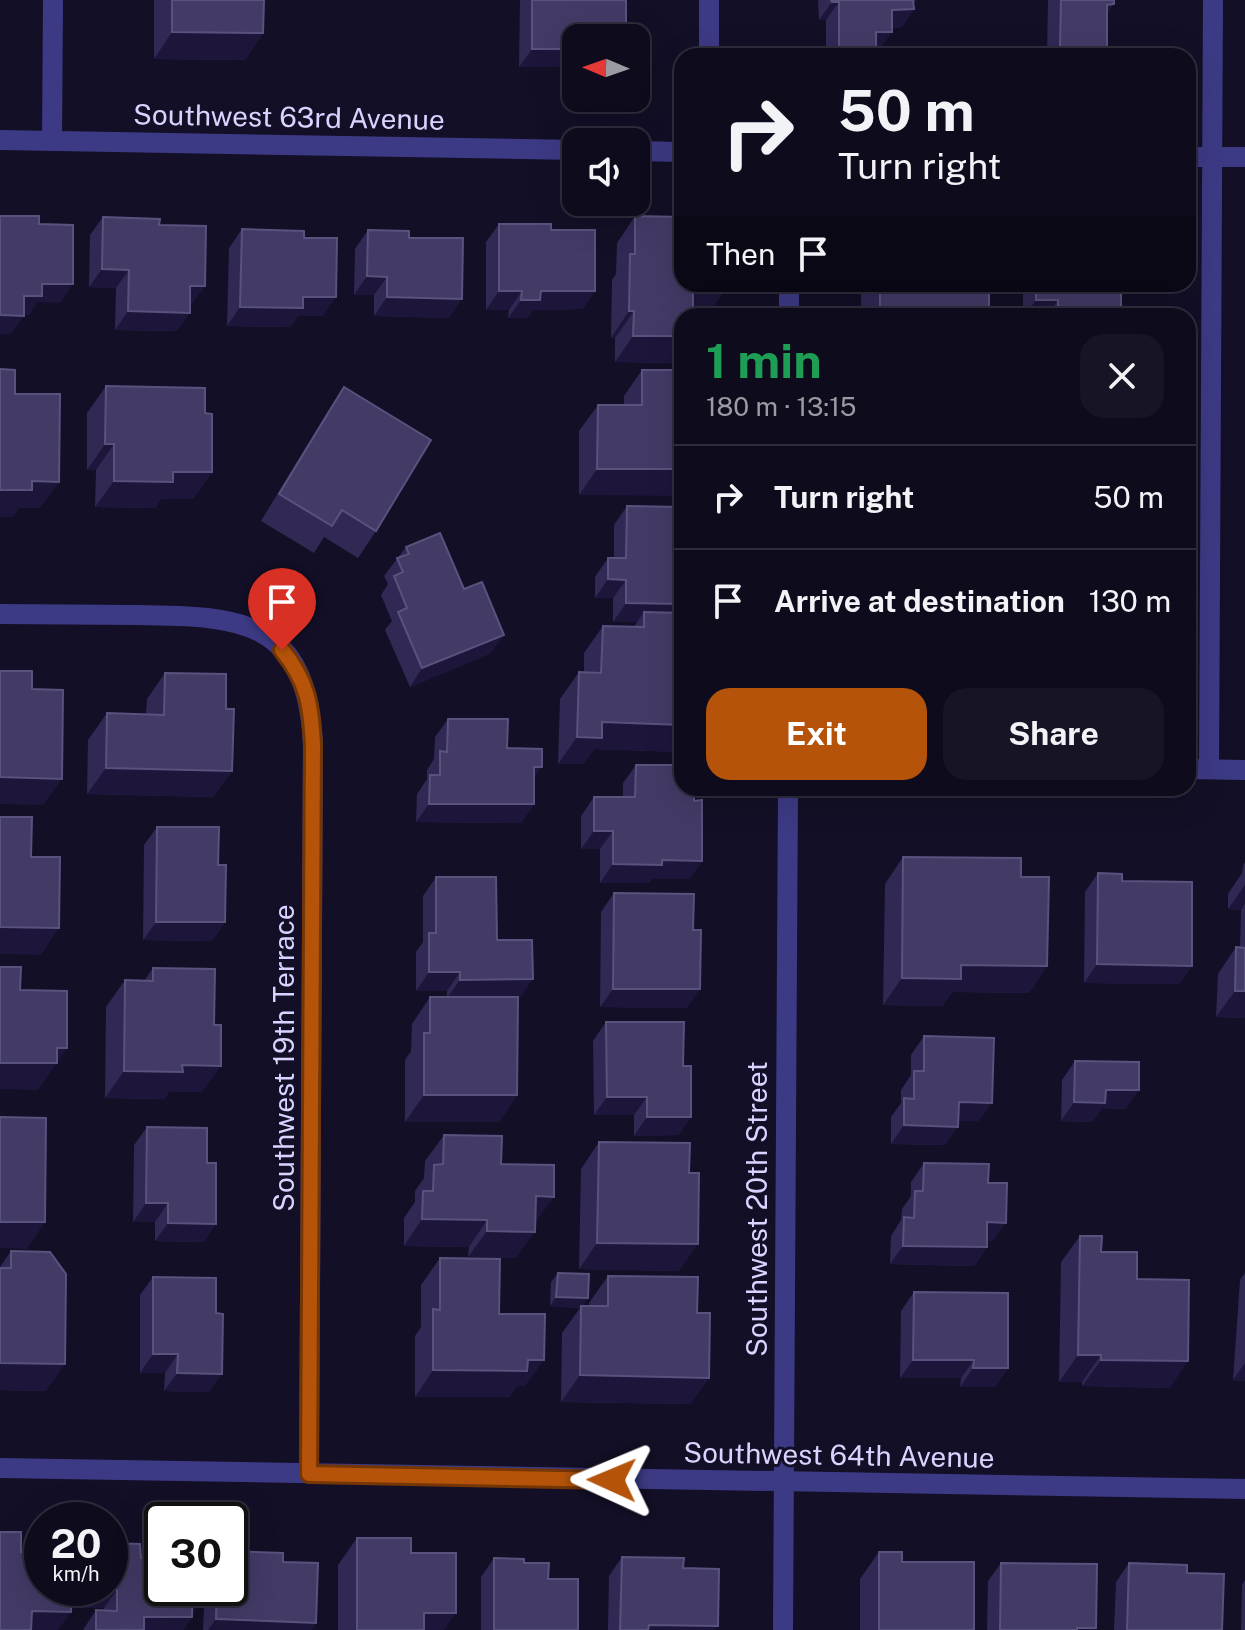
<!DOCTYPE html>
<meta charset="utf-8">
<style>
body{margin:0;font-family:"Public Sans",sans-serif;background:#171425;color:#f1f3f6;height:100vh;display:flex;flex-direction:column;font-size:30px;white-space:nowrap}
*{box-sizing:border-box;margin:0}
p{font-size:26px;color:#9b9ba3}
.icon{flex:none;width:44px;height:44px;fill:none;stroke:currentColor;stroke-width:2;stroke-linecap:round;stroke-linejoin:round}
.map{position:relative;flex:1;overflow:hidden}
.details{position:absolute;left:674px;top:308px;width:522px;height:488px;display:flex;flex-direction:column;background:#0e0b1c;border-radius:24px;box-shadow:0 8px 32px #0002,0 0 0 2px #2e2b3b}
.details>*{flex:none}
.banner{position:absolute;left:674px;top:48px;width:522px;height:244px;border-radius:24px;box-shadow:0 8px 32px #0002,0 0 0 2px #2e2b3b;background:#0e0b1c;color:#f1f3f6;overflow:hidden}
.needle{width:52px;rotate:272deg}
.buttons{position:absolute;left:562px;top:24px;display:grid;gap:16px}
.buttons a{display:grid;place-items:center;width:88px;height:88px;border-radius:16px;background:#0e0b1c;box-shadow:0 8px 32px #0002,0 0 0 2px #2e2b3b;font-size:40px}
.speed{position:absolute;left:24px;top:1502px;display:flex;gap:16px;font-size:40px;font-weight:700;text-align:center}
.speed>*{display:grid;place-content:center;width:104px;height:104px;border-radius:50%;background:#0e0b1c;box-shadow:0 8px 32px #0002,0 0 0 2px #2e2b3b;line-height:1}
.speed small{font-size:20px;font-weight:400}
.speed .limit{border:4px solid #111;border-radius:12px;background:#fff;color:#111}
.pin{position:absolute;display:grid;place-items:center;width:68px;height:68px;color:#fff;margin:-82px -34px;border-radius:50% 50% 50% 0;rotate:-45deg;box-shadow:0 0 8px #0007}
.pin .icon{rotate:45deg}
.me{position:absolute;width:88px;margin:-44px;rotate:271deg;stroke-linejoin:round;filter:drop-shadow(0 0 6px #0008)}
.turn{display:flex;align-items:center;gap:28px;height:168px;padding:0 32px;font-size:36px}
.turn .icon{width:104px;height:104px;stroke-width:2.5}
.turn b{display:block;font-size:56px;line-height:68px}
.then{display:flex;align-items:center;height:76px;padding:0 32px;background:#0003;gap:16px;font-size:30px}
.round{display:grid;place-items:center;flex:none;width:84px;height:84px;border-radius:24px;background:#171425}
.overview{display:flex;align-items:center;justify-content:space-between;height:136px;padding:0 32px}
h1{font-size:48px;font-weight:700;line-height:60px;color:#1e9e55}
.primary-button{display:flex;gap:16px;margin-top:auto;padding:16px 32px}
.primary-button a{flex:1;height:92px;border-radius:24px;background:#b45309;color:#fff;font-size:32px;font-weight:700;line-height:92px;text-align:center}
.primary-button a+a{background:#171425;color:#f1f3f6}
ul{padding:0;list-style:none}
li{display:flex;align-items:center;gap:24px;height:104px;padding:0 32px;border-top:2px solid #2e2b3b}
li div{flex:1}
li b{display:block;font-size:30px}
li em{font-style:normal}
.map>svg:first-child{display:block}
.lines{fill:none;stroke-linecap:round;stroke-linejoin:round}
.minor{stroke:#3d3a85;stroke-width:20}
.wall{fill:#312854}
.shaded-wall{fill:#1d163a}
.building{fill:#433a66;stroke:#5a527e;stroke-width:2}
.route-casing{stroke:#753606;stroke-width:20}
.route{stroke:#b45309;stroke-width:14}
.labels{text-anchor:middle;stroke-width:6;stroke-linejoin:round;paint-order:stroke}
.street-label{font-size:28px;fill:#d9d4ff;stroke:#130f26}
</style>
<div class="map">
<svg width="1245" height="1630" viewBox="0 0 1245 1630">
<rect width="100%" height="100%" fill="#130f26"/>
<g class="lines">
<g class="minor">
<path d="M709,56V0"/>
<path d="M0,140L576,150"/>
<path d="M52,141L53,0"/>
<path d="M636,151L682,152"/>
<path d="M1188,157H1245"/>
<path d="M789,316V284"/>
<path d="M0,614C45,614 90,615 136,615C242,616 307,619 313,745L309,1474"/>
<path d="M1188,769L1245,770"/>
<path d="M1209,769L1213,0"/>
<path d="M0,1468L1245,1489"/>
<path d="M783,1630L788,788"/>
</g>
</g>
<g class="wall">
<path d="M154,0H264L263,33L245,60L154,59Z"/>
<path d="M520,0H626L576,38V67H519Z"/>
<path d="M818,0H916L913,4L914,9L901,28H892L879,50H875L871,56H826V20H819Z"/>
<path d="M1048,0H1114L1107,14V48L1102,56H1047Z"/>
<path d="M635,216L711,311H693L674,363L615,362V338H611L612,280L616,274L617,243Z"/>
<path d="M103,217L192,304H190L177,331L115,330L116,288L89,287L90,235Z"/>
<path d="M499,224L551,230L595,291L582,309L533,310L527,318H508L509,310H486V242Z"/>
<path d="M242,229L304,238L323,316H298L290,327L227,326L229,248Z"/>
<path d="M368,230L409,238L449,318L374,316V295H354L355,249Z"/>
<path d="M861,284H997L989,295V316H861Z"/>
<path d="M1025,284H1121V316H1023V287Z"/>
<path d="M642,370H682L579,495V431L598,405H624V396Z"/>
<path d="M106,386L205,413L212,472L193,499H161L155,508L95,507L96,470H87V413Z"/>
<path d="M344,387L376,531L358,558L324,537L314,553L261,521L326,414Z"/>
<path d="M627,506L682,507V750L681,752L594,749L583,764H558L560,699L579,672H584V653L603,626L634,627L637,622H613V598H595V577L608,558H614V525Z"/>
<path d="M406,547L491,653L410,687L385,630L392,621L381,595L388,584L384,576Z"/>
<path d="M165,673L232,771L213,797L87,794L88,740L107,713L146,714L147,699Z"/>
<path d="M448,719L507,748L534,777V804L521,823L416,822L417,794L427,779V770L434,759L435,737Z"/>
<path d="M636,765L694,801L702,861L689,879H652L649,883H600V849H581V816L594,797H623V783Z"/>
<path d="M157,827L218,865L225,922L212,941L143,940L144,845Z"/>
<path d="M903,857L1021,877L1047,966L1029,993L952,992L942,1006L883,1005L885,884Z"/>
<path d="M1245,862V1018L1216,1017L1218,974L1236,947H1240L1241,910L1228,909V894L1242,873L1243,866Z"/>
<path d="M1098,873L1122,881L1192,966L1179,984L1084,983L1085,892Z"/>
<path d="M436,877L497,940L520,998H518L517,1095L499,1122H405V1060L411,1051L412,1024L430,997H447V991H416V952L423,942V896Z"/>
<path d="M614,893L687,1008L600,1007L601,912Z"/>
<path d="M153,968L202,1092H169L164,1099L105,1098L106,1007L125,980L144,981Z"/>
<path d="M606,1022L691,1117L678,1135L634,1136V1115H594L593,1041Z"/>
<path d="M924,1036L979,1121H958L945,1145L891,1144V1117L901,1103V1090L911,1075V1055Z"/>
<path d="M1075,1061L1126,1109L1102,1108L1092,1122L1061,1121L1062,1080Z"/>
<path d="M147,1127L207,1163L216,1224L203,1242L155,1241V1222H133L134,1145Z"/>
<path d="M444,1135L501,1164L535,1223L516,1258L468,1257L469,1247L404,1246V1218L415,1202V1191L424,1178L425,1161Z"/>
<path d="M599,1142L679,1271L579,1269L581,1169Z"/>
<path d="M924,1163L988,1183L993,1241H987V1247L974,1266L890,1264L891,1236L901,1220L902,1209L911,1196V1182Z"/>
<path d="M1080,1236L1137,1279L1170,1388L1082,1386V1382H1059L1061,1262Z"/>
<path d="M11,1251L46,1391L0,1390V1267Z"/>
<path d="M440,1258L499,1314L525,1386H517L509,1397H415V1336L421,1327V1285Z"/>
<path d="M558,1273L583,1306H589V1303L608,1276L697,1313L709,1378L690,1404L561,1402L562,1333L580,1308L550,1306L551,1282Z"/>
<path d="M1245,1273V1381L1233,1380L1240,1280Z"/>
<path d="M153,1277L209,1392L164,1391L165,1373H140V1295Z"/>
<path d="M914,1292L1008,1368L995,1387H960L961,1378H900L901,1311Z"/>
<path d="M357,1538L411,1553L444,1630H338V1565Z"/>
<path d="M879,1552L902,1562L974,1630H860V1579Z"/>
<path d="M622,1557L683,1568L715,1630H608L609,1576Z"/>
<path d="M141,1558L192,1617L183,1630H83L96,1610L104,1611V1608H83V1588H110Z"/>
<path d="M494,1558L524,1563L548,1579L578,1630H481V1577Z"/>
<path d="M283,1562L316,1623L311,1630H203L205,1588H230Z"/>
<path d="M1001,1563L1096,1628L1094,1630H987L988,1581Z"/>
<path d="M1129,1563L1187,1573L1222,1630H1114L1116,1582Z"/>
<path d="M1245,1580V1630H1241L1242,1585Z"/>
</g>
<g class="shaded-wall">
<path d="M832,2H839L826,20H819Z"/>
<path d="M1114,4L1101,23L1107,5Z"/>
<path d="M914,9L901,28H879L892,10Z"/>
<path d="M172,32L263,33L245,60L154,59Z"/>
<path d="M876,32H892L879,50H875L871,56H834L839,49Z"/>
<path d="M1060,48H1107L1102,56H1055Z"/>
<path d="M532,49H576V67H519Z"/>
<path d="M102,269L129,270L116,288L89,287Z"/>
<path d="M367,276L387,277L374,295H354Z"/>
<path d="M42,284H73L60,303L37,302L29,315L11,314L24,296Z"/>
<path d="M693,284H729L711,311L674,310Z"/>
<path d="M983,284H997L984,301Z"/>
<path d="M190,286H205L192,304H177Z"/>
<path d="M499,291H522L509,310H486Z"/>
<path d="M541,291H595L582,309L533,310L527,318H508L521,300Z"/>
<path d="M303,297H336L323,316H298L290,327L227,326L240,307Z"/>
<path d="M387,297L462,299L449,318L374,316Z"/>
<path d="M1036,300H1058L1047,316H1025Z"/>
<path d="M128,311L190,313L177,331L115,330Z"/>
<path d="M629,311H634L615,338H611Z"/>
<path d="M0,315L24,316L11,334H0Z"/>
<path d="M633,336H682V351L674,363L615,362Z"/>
<path d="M105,444H114L96,470H87Z"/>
<path d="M597,469H682V496L579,495Z"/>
<path d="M173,472H212L193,499H161L155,508L95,507L114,481Z"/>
<path d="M32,481L59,482L40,508H19L13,517H0V490Z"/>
<path d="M608,579L626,580L613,598H595Z"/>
<path d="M626,603L682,604V621L644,612L637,622H613Z"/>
<path d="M504,635L491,653L410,687L422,668Z"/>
<path d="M602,722L682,725V750L681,752L594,749L583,764H558L577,737Z"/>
<path d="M534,767H542L529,785Z"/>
<path d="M106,768L232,771L213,797L87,794Z"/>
<path d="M0,777L62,779L43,805L0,804Z"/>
<path d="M429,804H534L521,823L416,822Z"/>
<path d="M594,831H613L600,849H581Z"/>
<path d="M662,860L702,861L689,879H652L649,883H600L613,864Z"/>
<path d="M1245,885V904L1241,910L1228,909Z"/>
<path d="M156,922H225L212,941L143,940Z"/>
<path d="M0,927L59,928L41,955L0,954Z"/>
<path d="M1097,964L1192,966L1179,984L1084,983Z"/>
<path d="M961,965L1047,966L1029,993L952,992L942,1006L883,1005L902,978Z"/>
<path d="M429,972H460L447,991H416Z"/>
<path d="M533,979L520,998H447L460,980Z"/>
<path d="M613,989H700L687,1008L600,1007Z"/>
<path d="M1235,991H1245V1018L1216,1017Z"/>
<path d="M57,1048H67L38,1090L0,1089V1063Z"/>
<path d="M182,1065L221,1066L202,1092H169L164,1099L105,1098L124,1071Z"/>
<path d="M1106,1090H1139L1126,1109L1102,1108L1092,1122L1061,1121L1074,1102Z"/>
<path d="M424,1095H517L499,1122H405Z"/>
<path d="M607,1097H647L634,1115H594Z"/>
<path d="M959,1102L992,1103L979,1121H946Z"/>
<path d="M647,1117H691L678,1135L634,1136Z"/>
<path d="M904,1125L958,1127L945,1145L891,1144Z"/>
<path d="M536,1196L554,1197L535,1223Z"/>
<path d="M146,1203H168L155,1222H133Z"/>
<path d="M422,1219L487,1220L469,1247L404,1246Z"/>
<path d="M0,1222H45L27,1249L0,1248Z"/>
<path d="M987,1222L1006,1223L993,1241H974Z"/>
<path d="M168,1223L216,1224L203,1242L155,1241Z"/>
<path d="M487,1231L535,1232L516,1258L468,1257Z"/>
<path d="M597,1243L698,1244L679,1271L579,1269Z"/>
<path d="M903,1246L987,1247L974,1266L890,1264Z"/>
<path d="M556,1297L588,1298L582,1308L550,1306Z"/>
<path d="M153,1354H178L165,1373H140Z"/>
<path d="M1078,1355H1101L1082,1382H1059Z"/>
<path d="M528,1360H544L525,1386H517L509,1397H415L433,1370Z"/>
<path d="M913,1360H974L961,1378H900Z"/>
<path d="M1101,1360L1188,1361L1170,1388L1082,1386Z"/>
<path d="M0,1363L65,1364L46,1391L0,1390Z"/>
<path d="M1245,1363V1381L1233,1380Z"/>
<path d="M973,1368H1008L995,1387H960Z"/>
<path d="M177,1373L222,1374L209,1392L164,1391Z"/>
<path d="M580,1375L709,1378L690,1404L561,1402Z"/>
<path d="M96,1590H117L104,1608H83Z"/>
<path d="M32,1611L71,1612L58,1630H19Z"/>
<path d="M424,1613H456L444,1630H412Z"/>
<path d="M144,1617H192L183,1630H135Z"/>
<path d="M216,1619L316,1623L311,1630H208Z"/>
<path d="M649,1625L718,1626L715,1630H645Z"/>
<path d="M1077,1628H1096L1094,1630H1075Z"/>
</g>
<g class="building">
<path d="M172,0H264L263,33L172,32Z"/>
<path d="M532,0H626V38H576V49H532Z"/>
<path d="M831,0H913L914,9L892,10V32H876V49H839V2H832Z"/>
<path d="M1061,0H1114V4L1107,5V48H1060Z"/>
<path d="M0,216H39V224L73,225V284H42V296H24V316L0,315Z"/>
<path d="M635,216L682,217V284H693V316H682V336H633L634,311H629L630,254H635Z"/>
<path d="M103,217L160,219L159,225L206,226L205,286H190V313L128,311L129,270L102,269Z"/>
<path d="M499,224H551V230H595V291H541L540,300H521L522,291H499Z"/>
<path d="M242,229L304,231V238H337L336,297H303V308L240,307Z"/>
<path d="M368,230L409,231V238H463L462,299L387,297V277L367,276Z"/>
<rect x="880" y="284" width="109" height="32"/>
<path d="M1036,284H1121V316H1058V300H1036Z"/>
<path d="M0,369L15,370V394H60L59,482L32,481V490H0Z"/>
<path d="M642,370H682V469H597L598,405H642Z"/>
<path d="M106,386L205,388V413L212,414V472H173V482L114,481V444H105Z"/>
<path d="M344,387L431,440L376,531L342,510L332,526L279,494Z"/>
<path d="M627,506L682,507V604L626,603V580L608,579V558H626Z"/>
<path d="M440,533L464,589L482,582L504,635L422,668L398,612L407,608L394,576L403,572L397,558L409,554L406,547Z"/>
<path d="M644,612L682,613V725L602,722V738L577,737L579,672L601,673L603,626L644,627Z"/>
<path d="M0,671H32V689L63,690L62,779L0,777Z"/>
<path d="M165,673L226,674V709H234L232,771L106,768L107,713L164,715Z"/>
<path d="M448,719H508L507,748L542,749V767H534V804H429L430,775H440V751L447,752Z"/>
<path d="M636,765H682V788H694V801L702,800V861L662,860V865L613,864V831H594V797H635Z"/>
<path d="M0,817H32L31,857H60L59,928L0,927Z"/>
<path d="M157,827H219L218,865H226L225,922H156Z"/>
<path d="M903,857L1021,858V877H1049L1047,966L961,965V979L902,978Z"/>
<path d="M1098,873L1122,874V881L1192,882V966L1097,964Z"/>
<path d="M436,877H496L497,940H532L533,979L460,980V972H429V933H436Z"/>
<path d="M614,893L694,894L693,930H701L700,989H613Z"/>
<path d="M1236,947L1245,948V991H1235Z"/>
<path d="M0,967H21L20,990L67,991V1048H57V1063H0Z"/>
<path d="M153,968L215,969L214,1025H221V1066L182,1065L183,1072L124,1071L125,980L153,981Z"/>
<path d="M430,997H518L517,1095H424V1033H430Z"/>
<path d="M606,1022H684L683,1066H691V1117H647V1097H607Z"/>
<path d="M924,1036L994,1038L992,1103L959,1102L958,1127L904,1125V1098L914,1099V1071H924Z"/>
<path d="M1075,1061L1139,1062V1090H1106L1105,1103L1074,1102Z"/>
<path d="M0,1117L46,1118L45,1222H0Z"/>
<path d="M147,1127L207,1128V1163H216V1224L168,1223V1203H146Z"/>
<path d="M444,1135L502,1136L501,1164L554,1165V1197L536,1196L535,1232L487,1231V1220L422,1219L423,1191H433L434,1165L443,1164Z"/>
<path d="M599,1142L690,1143L689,1173H699L698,1244L597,1243Z"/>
<path d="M924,1163L989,1164L988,1183H1007L1006,1223L987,1222V1247L903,1246L904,1217L914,1218L915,1191H923Z"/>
<path d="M1080,1236H1102L1101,1252H1137V1279L1189,1280L1188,1361L1101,1360V1355H1078Z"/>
<path d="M11,1251L50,1252L66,1274L65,1364L0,1363V1268H11Z"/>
<path d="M440,1258L500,1259L499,1314H545L544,1360H528L527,1371L433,1370V1309L440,1310Z"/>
<path d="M558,1273L589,1274L588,1298L556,1297Z"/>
<path d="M608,1276L698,1277L697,1313H710L709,1378L580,1375L581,1306H608Z"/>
<path d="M153,1277L216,1278V1313L223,1314L222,1374L177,1373L178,1354H153Z"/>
<path d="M914,1292L1008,1293V1368H973L974,1360H913Z"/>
<path d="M0,1532H21V1552H42V1588H72L71,1612L32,1611L31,1630H0Z"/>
<path d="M357,1538H411V1553H456V1613H424V1630H357Z"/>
<path d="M110,1543L140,1544L141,1558H162V1588H193L192,1617H144V1630H96V1610L117,1611V1590H96V1588H110Z"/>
<path d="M230,1551L283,1553V1562L318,1563L316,1623L216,1619L217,1588H230Z"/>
<path d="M879,1552H902V1562H974V1630H879Z"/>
<path d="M622,1557L684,1558L683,1568L719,1569L718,1626L649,1625L648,1630H620Z"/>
<path d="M494,1558L524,1559V1563H549L548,1579H578V1630H494Z"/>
<path d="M1001,1563L1097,1564L1096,1628H1077V1630H1000Z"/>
<path d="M1129,1563L1187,1565V1573L1224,1574L1222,1630H1127Z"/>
</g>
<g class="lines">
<g class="route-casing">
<path id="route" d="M282,650C308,682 311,706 313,745L309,1474L612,1480"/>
</g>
<use href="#route" class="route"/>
</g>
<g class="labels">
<g class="street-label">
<text transform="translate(289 117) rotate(1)" y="10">Southwest 63rd Avenue</text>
<text transform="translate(284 1058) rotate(-90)" y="10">Southwest 19th Terrace</text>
<text transform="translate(757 1209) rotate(-90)" y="10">Southwest 20th Street</text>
<text transform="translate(839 1455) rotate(1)" y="10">Southwest 64th Avenue</text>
</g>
</g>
</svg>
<div class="buttons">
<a><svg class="needle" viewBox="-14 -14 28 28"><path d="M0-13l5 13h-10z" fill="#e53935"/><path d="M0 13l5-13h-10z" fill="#9b9ba3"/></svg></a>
<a><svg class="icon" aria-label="sound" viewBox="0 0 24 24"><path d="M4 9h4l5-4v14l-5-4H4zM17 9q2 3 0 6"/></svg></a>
</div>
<div class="speed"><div>20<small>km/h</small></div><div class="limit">30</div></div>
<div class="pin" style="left:282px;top:650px;background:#d93025"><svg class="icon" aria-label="arrive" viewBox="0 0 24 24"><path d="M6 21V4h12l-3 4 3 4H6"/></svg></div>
<svg class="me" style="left:612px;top:1480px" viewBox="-20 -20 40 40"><path d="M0-17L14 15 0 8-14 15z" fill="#b45309" stroke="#fff" stroke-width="4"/></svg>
<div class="banner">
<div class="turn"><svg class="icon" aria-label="right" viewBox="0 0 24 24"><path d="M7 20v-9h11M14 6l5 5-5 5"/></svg><div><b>50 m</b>Turn right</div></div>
<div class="then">Then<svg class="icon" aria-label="arrive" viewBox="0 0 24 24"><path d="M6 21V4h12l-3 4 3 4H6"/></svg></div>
</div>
<section class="details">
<div class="overview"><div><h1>1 min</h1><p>180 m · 13:15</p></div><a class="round"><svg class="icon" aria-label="close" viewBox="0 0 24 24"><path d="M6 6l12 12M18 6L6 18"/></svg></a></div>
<ul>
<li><svg class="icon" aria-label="right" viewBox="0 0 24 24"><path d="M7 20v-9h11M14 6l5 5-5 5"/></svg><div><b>Turn right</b></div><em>50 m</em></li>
<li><svg class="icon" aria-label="arrive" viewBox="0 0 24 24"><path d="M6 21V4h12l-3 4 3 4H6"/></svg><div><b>Arrive at destination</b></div><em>130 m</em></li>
</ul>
<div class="primary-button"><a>Exit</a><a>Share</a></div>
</section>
</div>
